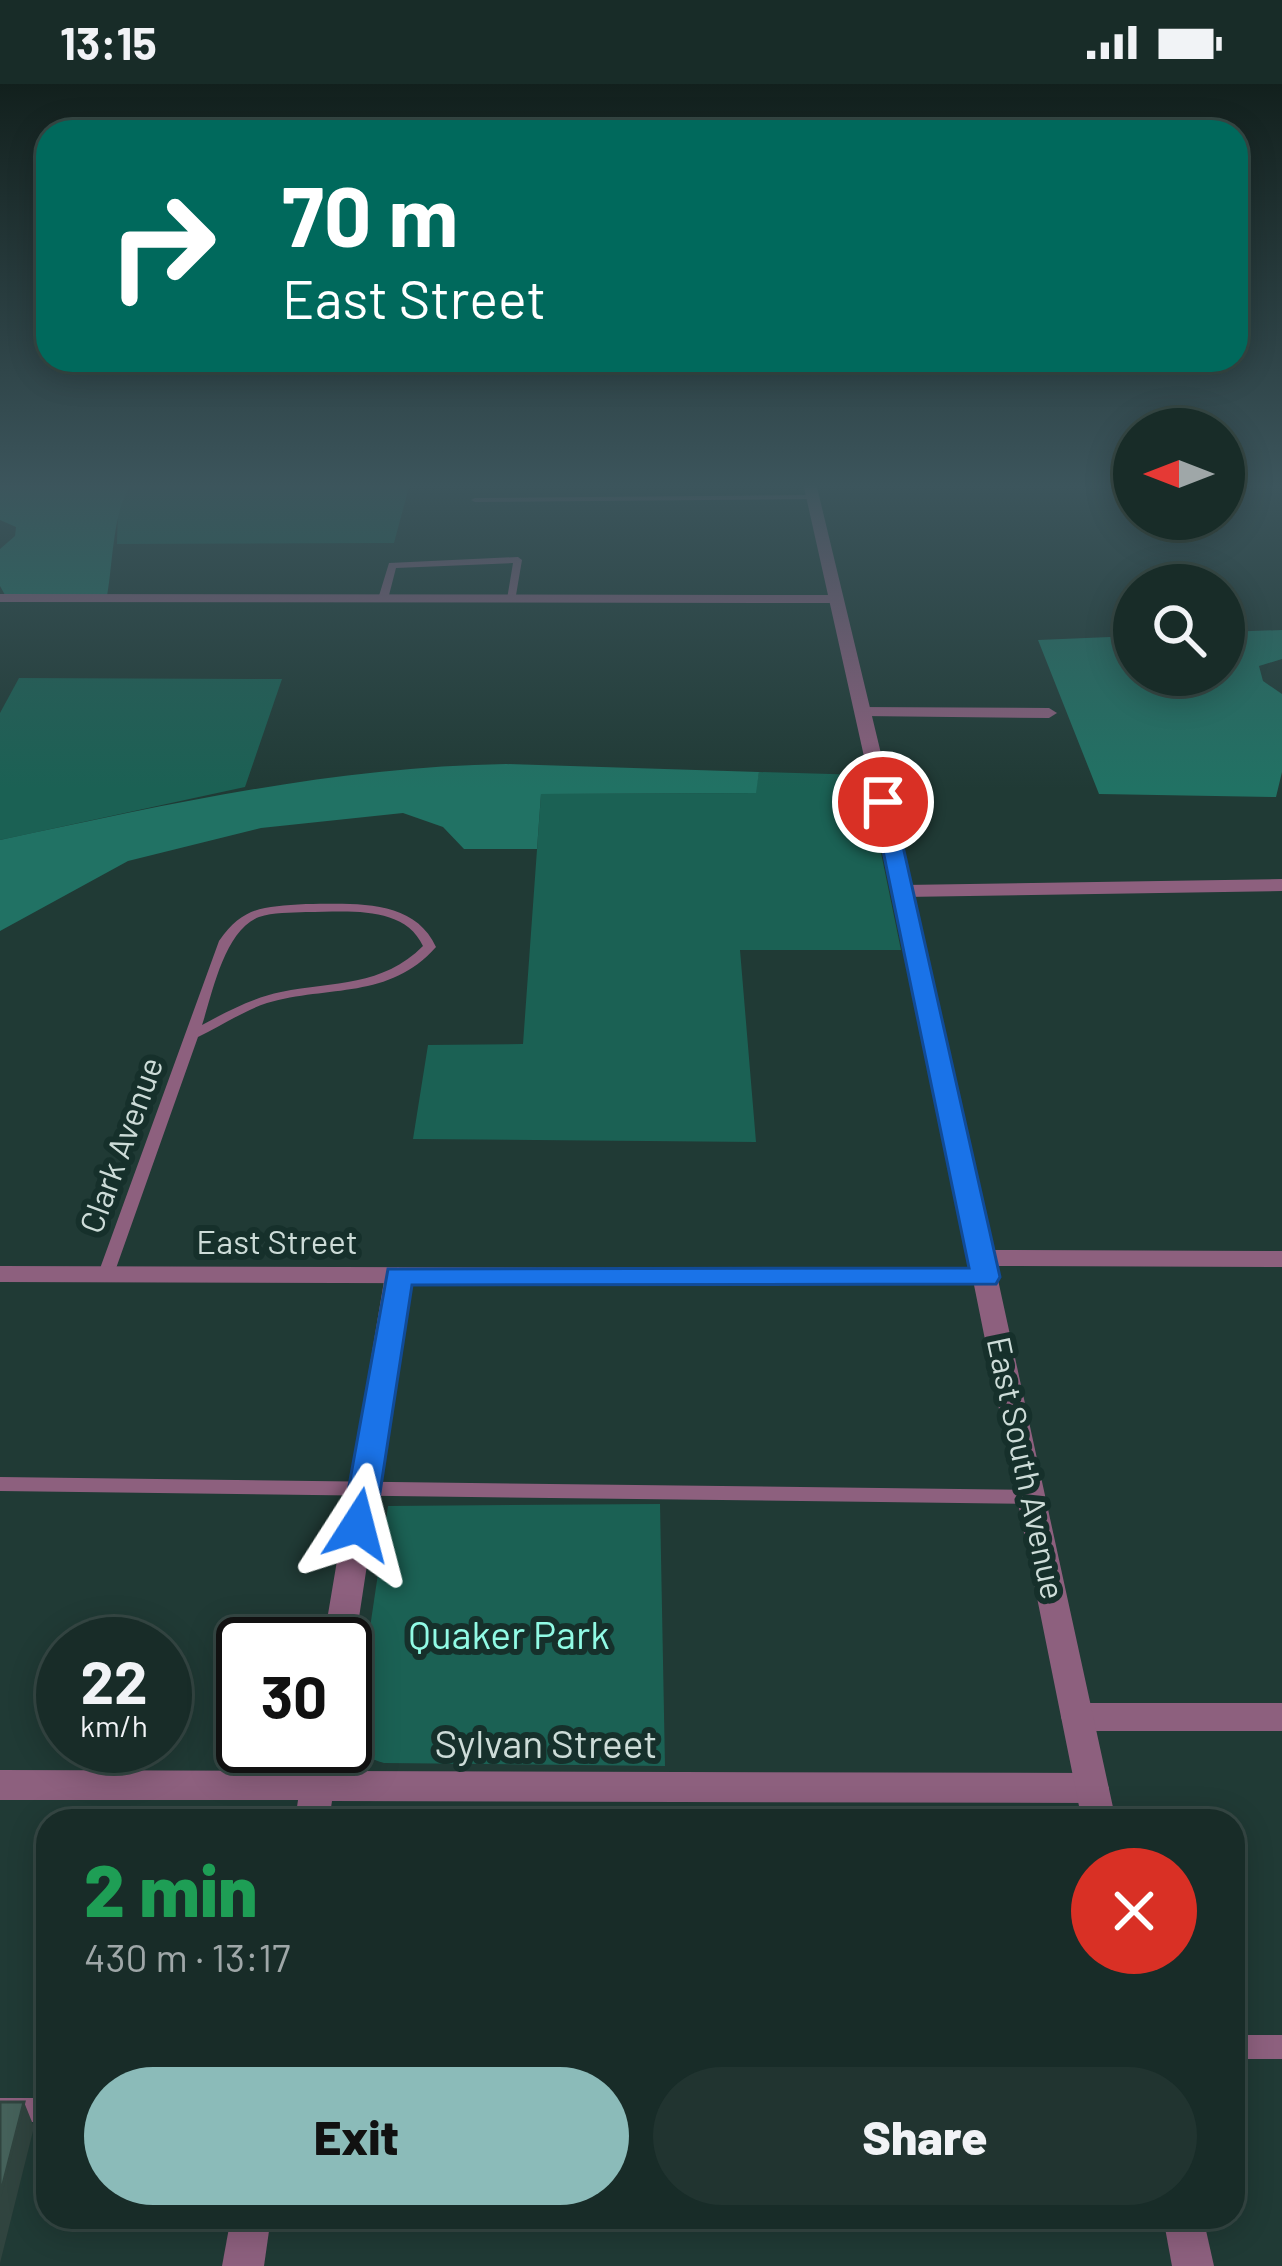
<!DOCTYPE html>
<meta charset="utf-8">
<style>
body{margin:0;font-family:Barlow,sans-serif;background:#213430;color:#f1f3f6;height:100vh;display:flex;flex-direction:column;font-size:45px;white-space:nowrap}
*{box-sizing:border-box;margin:0}
p{font-size:39px;color:#9fa7a8}
.icon{flex:none;width:66px;height:66px;fill:none;stroke:currentColor;stroke-width:2;stroke-linecap:round;stroke-linejoin:round}
.map{position:relative;flex:1;overflow:hidden}
.details{position:absolute;left:36px;top:1725px;width:1209px;height:420px;display:flex;flex-direction:column;background:#182c28;border-radius:36px;box-shadow:0 6px 30px #0003,0 0 0 3px #364845}
.details>*{flex:none}
.top-card{position:absolute;left:36px;top:36px;width:1212px;height:252px;border-radius:36px;box-shadow:0 6px 30px #0003,0 0 0 3px #364845;background:#00695c;color:#fff;overflow:hidden}
.needle{width:78px;rotate:270deg}
.tools{position:absolute;left:1113px;top:324px;display:grid;gap:24px}
.tools a{display:grid;place-items:center;width:132px;height:132px;border-radius:50%;background:#182c28;box-shadow:0 6px 30px #0003,0 0 0 3px #364845;font-size:60px}
.speed{position:absolute;left:36px;top:1533px;display:flex;gap:24px;font-size:60px;font-weight:700;text-align:center}
.speed>*{display:grid;place-content:center;width:156px;height:156px;border-radius:50%;background:#182c28;box-shadow:0 6px 30px #0003,0 0 0 3px #364845;line-height:1}
.speed small{font-size:30px;font-weight:400}
.speed .limit{border:6px solid #111;border-radius:18px;background:#fff;color:#111}
.pin{position:absolute;display:grid;place-items:center;width:102px;height:102px;color:#fff;margin:-51px;border:6px solid #fff;border-radius:50%;box-shadow:0 3px 12px #0007}
.me{position:absolute;width:132px;margin:-66px;rotate:9deg;stroke-linejoin:round;filter:drop-shadow(0 0 9px #0008)}
.turn{display:flex;align-items:center;gap:42px;height:252px;padding:0 48px;font-size:54px}
.turn .icon{width:156px;height:156px;stroke-width:2.5}
.turn b{display:block;font-size:84px;line-height:102px}
.round{display:grid;place-items:center;flex:none;width:126px;height:126px;border-radius:63px;background:#213430}
.overview{display:flex;align-items:center;justify-content:space-between;height:204px;padding:0 48px}
h1{font-size:72px;font-weight:800;line-height:90px;color:#1e9e55}
.action{display:flex;gap:24px;margin-top:auto;padding:24px 48px}
.action a{flex:1;height:138px;border-radius:72px;background:#8bbbb9;color:#111;font-size:48px;font-weight:800;line-height:138px;text-align:center}
.action a+a{background:#213430;color:#f1f3f6}
.status{display:flex;justify-content:space-between;align-items:center;height:84px;padding:0 60px;background:#182c28;direction:ltr}
.status svg{height:33px;fill:currentColor}
.map>svg:first-child{display:block}
.green{fill:#1b6154}
.forest{fill:#217264}
.lines{fill:none;stroke-linecap:round;stroke-linejoin:round}
.service{fill:#8d607e;fill-rule:evenodd}
.minor{fill:#8d607e;fill-rule:evenodd}
.tertiary{fill:#8d607e;fill-rule:evenodd}
.shaded-wall{fill:#30443f}
.building{fill:#45615a;stroke:#30443f;stroke-width:3}
.route{fill:#1a73e8;stroke:#114b97;stroke-width:3}
.labels{text-anchor:middle;stroke-width:12;stroke-linejoin:round;paint-order:stroke}
.street-label{font-size:33px;fill:#cddcd8;stroke:#16302b}
.near-park-label{font-size:39px;fill:#91fbe5;stroke:#16302b}
.near-street-label{font-size:39px;fill:#cddcd8;stroke:#16302b}
</style>
<div class="status"><b>13:15</b><svg viewBox="0 0 49 12"><path d="M0 12V9h3v3zM5 12V6h3v6zM10 12V3h3v9zM15 12V0h3v12zM26 1h20v11H26zM47 4h2v5h-2z"/></svg></div>
<div class="map">
<svg width="1282" height="2182" viewBox="0 0 1282 2182">
<rect width="100%" height="100%" fill="#203a35"/>
<g class="green">
<path d="M134,399H410L394,459L117,460L118,419Z"/>
<path d="M19,594L282,595L245,703L0,756V629Z"/>
<path d="M759,688L865,691L901,866H740L756,1058L413,1055L428,961L523,960L541,710L755,709Z"/>
<path d="M660,1420L665,1682L384,1679C368,1675 359,1668 354,1652L388,1422Z"/>
</g>
<g class="forest">
<path d="M0,399H134C113,417 113,481 107,512L5,511L0,502V465L15,452L16,443L0,436Z"/>
<path d="M1282,546V575L1259,582L1263,597L1282,610V688L1276,713L1099,710L1038,556L1134,552V591H1224V548Z"/>
<path d="M506,680L759,688L756,709L541,710L537,765H464L443,743L403,729L261,744L128,777L0,847V756C169,720 333,683 506,680Z"/>
</g>
<g class="lines">
<g class="service">
<path d="M812,411H815V415L475,418L471,416L475,414Z"/>
<path d="M518,473L522,476L515,517L507,515L513,479L396,484L388,515L383,518L378,515L389,479Z"/>
<path d="M306,820C352,820 414,814 436,863C389,916 329,901 267,919C243,927 221,942 198,953L114,1190L112,1194H100L98,1190L219,857C244,821 265,823 306,820ZM306,828C345,828 404,820 423,862C382,903 335,897 281,908C252,914 228,927 202,941C213,908 224,847 259,833C273,828 291,829 306,828Z"/>
<path d="M0,1393L1032,1406L1038,1408L1041,1413L1038,1418L1032,1420L0,1407Z"/>
<rect x="1233" y="1951" width="49" height="24"/>
<rect x="0" y="2014" width="48" height="24"/>
</g>
<g class="minor">
<path d="M0,510L836,511L843,515L836,519L0,518Z"/>
<path d="M856,623L1049,624L1057,629L1049,634L862,632L856,631Z"/>
<path d="M1282,795V807L904,813L894,807L904,801Z"/>
<path d="M398,1183L411,1191L355,1560L345,1571V1560H323L385,1191Z"/>
<path d="M1077,1619H1282V1647H1077L1065,1643L1061,1633L1065,1623Z"/>
<path d="M306,1662H340L336,1687L1092,1689L1104,1694L1109,1704L1104,1714L1092,1719L332,1717L329,1737H295L298,1716H0V1686L303,1687Z"/>
<path d="M231,2133H271L264,2182H222Z"/>
</g>
<g class="tertiary">
<path d="M803,399H816L914,807L992,1166L1282,1167V1183L995,1182L1116,1737H1082L974,1201L0,1198V1182L970,1185L894,807Z"/>
<path d="M1163,2133H1203L1214,2182H1172Z"/>
</g>
</g>
<path class="shaded-wall" d="M24,2018L34,2043L0,2179V2112Z"/>
<path class="building" d="M0,2018H24L0,2112Z"/>
<linearGradient id="sky" x2="0" y2="1"><stop stop-color="#12201d"/><stop offset="0.57" stop-color="#3c555c"/><stop offset="1" stop-color="#3c555c" stop-opacity="0"/></linearGradient>
<rect width="1282" height="705" fill="url(#sky)"/>
<path class="route" d="M883,712L893,718L1000,1193L996,1200L412,1201L375,1441L370,1450L358,1454L347,1450L342,1441L388,1185L969,1184L873,718Z"/>
<g class="labels">
<g class="street-label">
<text transform="translate(121 1061) rotate(-70)" y="12">Clark Avenue</text>
<text x="277" y="1170">East Street</text>
<text transform="translate(1026 1384) rotate(78)" y="12">East South Avenue</text>
</g>
<g class="near-park-label">
<text x="509" y="1565">Quaker Park</text>
</g>
<g class="near-street-label">
<text x="546" y="1674">Sylvan Street</text>
</g>
</g>
</svg>
<div class="tools">
<a><svg class="needle" viewBox="-14 -14 28 28"><path d="M0-13l5 13h-10z" fill="#e53935"/><path d="M0 13l5-13h-10z" fill="#9fa7a8"/></svg></a>
<a><svg class="icon" aria-label="search" viewBox="0 0 24 24"><circle cx="10" cy="10" r="6"/><path d="M15 15l6 6"/></svg></a>
</div>
<div class="speed"><div>22<small>km/h</small></div><div class="limit">30</div></div>
<div class="pin" style="left:883px;top:718px;background:#d93025"><svg class="icon" aria-label="arrive" viewBox="0 0 24 24"><path d="M6 21V4h12l-3 4 3 4H6"/></svg></div>
<svg class="me" style="left:358px;top:1441px" viewBox="-20 -20 40 40"><path d="M0-17L14 15 0 8-14 15z" fill="#1a73e8" stroke="#fff" stroke-width="4"/></svg>
<div class="top-card">
<div class="turn"><svg class="icon" aria-label="right" viewBox="0 0 24 24"><path d="M7 20v-9h11M14 6l5 5-5 5"/></svg><div><b>70 m</b>East Street</div></div>
</div>
<section class="details">
<div class="overview"><div><h1>2 min</h1><p>430 m · 13:17</p></div><a class="round" style="background:#d93025;color:#fff"><svg class="icon" aria-label="close" viewBox="0 0 24 24"><path d="M6 6l12 12M18 6L6 18"/></svg></a></div>
<div class="action"><a>Exit</a><a>Share</a></div>
</section>
</div>
